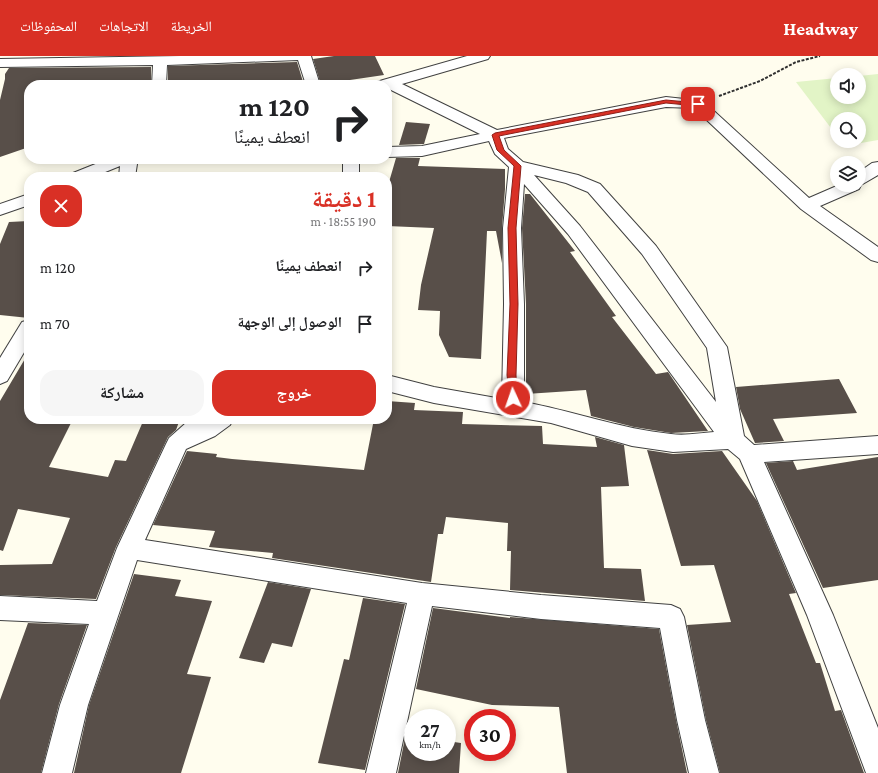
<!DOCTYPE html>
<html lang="ar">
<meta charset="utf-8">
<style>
body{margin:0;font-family:"Crimson Pro","Noto Naskh Arabic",serif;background:#f6f6f6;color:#202124;direction:rtl;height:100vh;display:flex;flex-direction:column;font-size:15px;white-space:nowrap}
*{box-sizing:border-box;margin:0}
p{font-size:13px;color:#757577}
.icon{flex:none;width:22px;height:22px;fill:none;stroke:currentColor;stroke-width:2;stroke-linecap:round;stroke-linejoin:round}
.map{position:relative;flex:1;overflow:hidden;direction:ltr}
.details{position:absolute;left:24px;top:116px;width:368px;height:252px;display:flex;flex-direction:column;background:#fff;border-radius:16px;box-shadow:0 2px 10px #0003;direction:rtl}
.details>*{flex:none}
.banner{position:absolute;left:24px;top:24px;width:368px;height:84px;border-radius:16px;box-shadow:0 2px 10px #0003;direction:rtl;background:#fff;color:#202124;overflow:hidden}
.fabs{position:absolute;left:830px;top:12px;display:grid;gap:8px}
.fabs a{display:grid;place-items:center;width:36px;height:36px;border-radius:50%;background:#fff;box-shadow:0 2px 10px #0003;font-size:20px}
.speed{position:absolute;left:404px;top:653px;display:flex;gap:8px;font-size:20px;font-weight:700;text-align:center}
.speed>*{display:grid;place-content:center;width:52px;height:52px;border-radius:50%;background:#fff;box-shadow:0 2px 10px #0003;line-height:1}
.speed small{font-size:10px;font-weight:400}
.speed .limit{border:6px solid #d22;background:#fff;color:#111}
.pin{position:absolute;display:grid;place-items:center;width:34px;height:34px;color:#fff;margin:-17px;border-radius:8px;box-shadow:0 2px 6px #0006}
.me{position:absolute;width:44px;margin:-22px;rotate:357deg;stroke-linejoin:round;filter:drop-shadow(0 0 3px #0008)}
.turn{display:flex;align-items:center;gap:14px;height:84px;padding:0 16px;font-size:18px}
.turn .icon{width:52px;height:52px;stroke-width:2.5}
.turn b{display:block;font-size:28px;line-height:34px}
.round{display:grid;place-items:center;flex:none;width:42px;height:42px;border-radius:16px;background:#f6f6f6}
.summary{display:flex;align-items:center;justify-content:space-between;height:68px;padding:0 16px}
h1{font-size:24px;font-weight:700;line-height:30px;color:#d93025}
.button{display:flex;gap:8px;margin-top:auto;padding:8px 16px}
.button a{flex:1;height:46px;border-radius:16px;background:#d93025;color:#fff;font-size:16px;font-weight:700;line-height:46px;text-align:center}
.button a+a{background:#f6f6f6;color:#202124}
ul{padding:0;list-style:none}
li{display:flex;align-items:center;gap:12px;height:56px;padding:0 16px}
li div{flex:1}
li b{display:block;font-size:15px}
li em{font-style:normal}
header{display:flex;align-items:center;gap:24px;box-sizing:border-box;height:56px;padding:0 20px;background:#d93025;color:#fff}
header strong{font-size:19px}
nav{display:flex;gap:22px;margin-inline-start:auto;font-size:14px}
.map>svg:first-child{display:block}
.pitch{fill:#e2f4c6}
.building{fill:#584f49}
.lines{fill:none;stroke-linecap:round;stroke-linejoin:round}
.minor-casing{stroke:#414141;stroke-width:2}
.path{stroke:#303030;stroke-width:2;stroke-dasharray:3 1.5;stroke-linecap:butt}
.minor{fill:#fff;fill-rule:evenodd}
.route{fill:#d93025;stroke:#8d1f18}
</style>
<header>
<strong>Headway</strong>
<nav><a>الخريطة</a><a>الاتجاهات</a><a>المحفوظات</a></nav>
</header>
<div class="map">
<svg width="878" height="717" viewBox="0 0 878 717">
<rect width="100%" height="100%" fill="#fffdee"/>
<path class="pitch" d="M878,18V84L844,90L841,85H859V63H837V80L796,26L837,22V41H859V20Z"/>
<g class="building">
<path d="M334,0H375L384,19L350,24L352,29H321L313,3Z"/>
<path d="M297,6L304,29H168V10Z"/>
<path d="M151,11V29H29V91L0,101V44L5,23V18L9,12Z"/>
<path d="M406,66L430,68L424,88L399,89Z"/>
<path d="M396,102H420L418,110L505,113V133L502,172V207L496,175H487L481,303L449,301L439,279L440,255L418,254L421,229L434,172L387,170V133Z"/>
<path d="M525,138H530L575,195L570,196L616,260L612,261L656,318L668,316L708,375L671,377L634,371L591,360L586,334L526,338V248L522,172Z"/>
<path d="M29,165V262L0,259V188L9,166Z"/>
<path d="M29,296V363H73L49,411L108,421L115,404L126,405L144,363H180L176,374L168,381L116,491L96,543L0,539V509L52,508L70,462L18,453L3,495L0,494V345Z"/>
<path d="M839,323L857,357L773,363L784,385L755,387L740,353L736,331Z"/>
<path d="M387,345L415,347L414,354L463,356L462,368L542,370L543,388L597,391L595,381L624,389L629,430L601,431L604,512L641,513L645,545L510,534L511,495H507L508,467L446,461L443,478H438L431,526L272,502L273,497L209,491L215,475L153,469L187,395L217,398L216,401L232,403L364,414L374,363H387Z"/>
<path d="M647,394L673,398L722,395L757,445L796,537L789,538L816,607H820L835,655L841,654L864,717H720L706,664L687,569L731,566L714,509L681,510Z"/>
<path d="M878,401V524L823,532L766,407L793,405L797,414Z"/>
<path d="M134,518L181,524L175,540L212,545L187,618L211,621L181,717H74L89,649Z"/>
<path d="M268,526L311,533L292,591L272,587L264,607L239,602Z"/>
<path d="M363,542L405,548L365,714L318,707L344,603L349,604Z"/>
<path d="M433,552L510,562V561L659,573L676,664L687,717H567L559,651L492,649L416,633Z"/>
<path d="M28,567L87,569L59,648L41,717H0V644Z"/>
<path d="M405,682H413V696H447V685L461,687L459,717H398Z"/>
</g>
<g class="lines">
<g class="minor-casing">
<g id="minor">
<path d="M180,0H311L320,29H306L298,4L167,9L166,29H152L153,9L0,11V3Z"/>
<path d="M467,0H490L488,3L402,28L497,74L666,41L703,45L809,142L839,129H859V116L872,107L878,106V119L861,129L859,133L820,150L878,191V206L871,204L801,153L694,52L666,51L504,82L508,93L523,106L578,119L600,128L656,190L727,291L744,380L754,389L878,380V398L764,406L833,559L878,672V717H866L807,559L740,403L728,393L673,396L632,390L551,367L434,347L387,335V319L434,331L502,343L504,248L503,172L509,111L495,98L489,85L422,100L387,101V91L422,90L480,78L387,32V29H375L377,26L383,24ZM534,119L566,127L588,136L642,198L707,292L716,346L580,170ZM524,128L568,178L714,376C700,377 685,380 671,378C621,373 573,355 524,346V248L521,172Z"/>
<path d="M108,103H136L137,108L135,121H119L120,110L93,121H71L73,117Z"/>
<rect x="343" y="103" width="16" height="18"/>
<path d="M29,138V149L0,159V148Z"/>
<path d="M29,264V288L7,325L0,328V302L22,266Z"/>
<path d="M188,363H233L230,369L215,380L186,393L145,484L422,527L541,539L671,549L680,553L684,561L705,664L719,717H689L677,664L660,572L541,563L432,550L396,717H366L407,547L137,504L88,649L72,717H42L60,649L89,568L0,564V540L97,545L117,492L166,388L169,382L187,366Z"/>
</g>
</g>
<path class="path" d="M719,40L760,25L796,6L820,0"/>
<use href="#minor" class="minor"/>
</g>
<path class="route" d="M666,44L698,47L701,48L698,50L666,47L499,80L504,94L521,110L516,172L518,248L516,319L517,342L516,344H510L507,319L510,248L508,172L514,110L497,94L492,79L495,77Z"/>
</svg>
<div class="fabs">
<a><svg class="icon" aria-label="sound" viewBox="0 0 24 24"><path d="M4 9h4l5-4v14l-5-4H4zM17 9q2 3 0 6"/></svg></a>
<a><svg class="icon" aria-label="search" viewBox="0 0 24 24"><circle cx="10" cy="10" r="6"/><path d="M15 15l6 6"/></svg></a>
<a><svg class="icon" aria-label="layers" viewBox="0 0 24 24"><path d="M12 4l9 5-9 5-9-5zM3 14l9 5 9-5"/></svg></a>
</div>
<div class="speed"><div>27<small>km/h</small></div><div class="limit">30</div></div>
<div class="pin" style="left:698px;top:48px;background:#d93025"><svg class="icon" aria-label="arrive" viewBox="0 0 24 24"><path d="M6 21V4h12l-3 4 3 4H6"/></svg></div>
<svg class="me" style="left:513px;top:342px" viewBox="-20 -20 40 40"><circle r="17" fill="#d93025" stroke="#fff" stroke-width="3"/><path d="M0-11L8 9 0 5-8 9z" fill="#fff"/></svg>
<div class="banner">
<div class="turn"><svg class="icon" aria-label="right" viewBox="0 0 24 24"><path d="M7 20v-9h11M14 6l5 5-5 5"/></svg><div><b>120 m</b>انعطف يمينًا</div></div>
</div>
<section class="details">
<div class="summary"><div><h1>1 دقيقة</h1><p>190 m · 18:55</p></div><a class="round" style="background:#d93025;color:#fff"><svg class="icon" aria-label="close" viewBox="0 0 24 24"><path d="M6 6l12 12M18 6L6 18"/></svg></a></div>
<ul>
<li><svg class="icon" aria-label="right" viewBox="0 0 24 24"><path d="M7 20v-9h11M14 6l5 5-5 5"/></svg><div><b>انعطف يمينًا</b></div><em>120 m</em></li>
<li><svg class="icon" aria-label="arrive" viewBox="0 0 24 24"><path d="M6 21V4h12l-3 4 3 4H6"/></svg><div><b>الوصول إلى الوجهة</b></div><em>70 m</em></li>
</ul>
<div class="button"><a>خروج</a><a>مشاركة</a></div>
</section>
</div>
